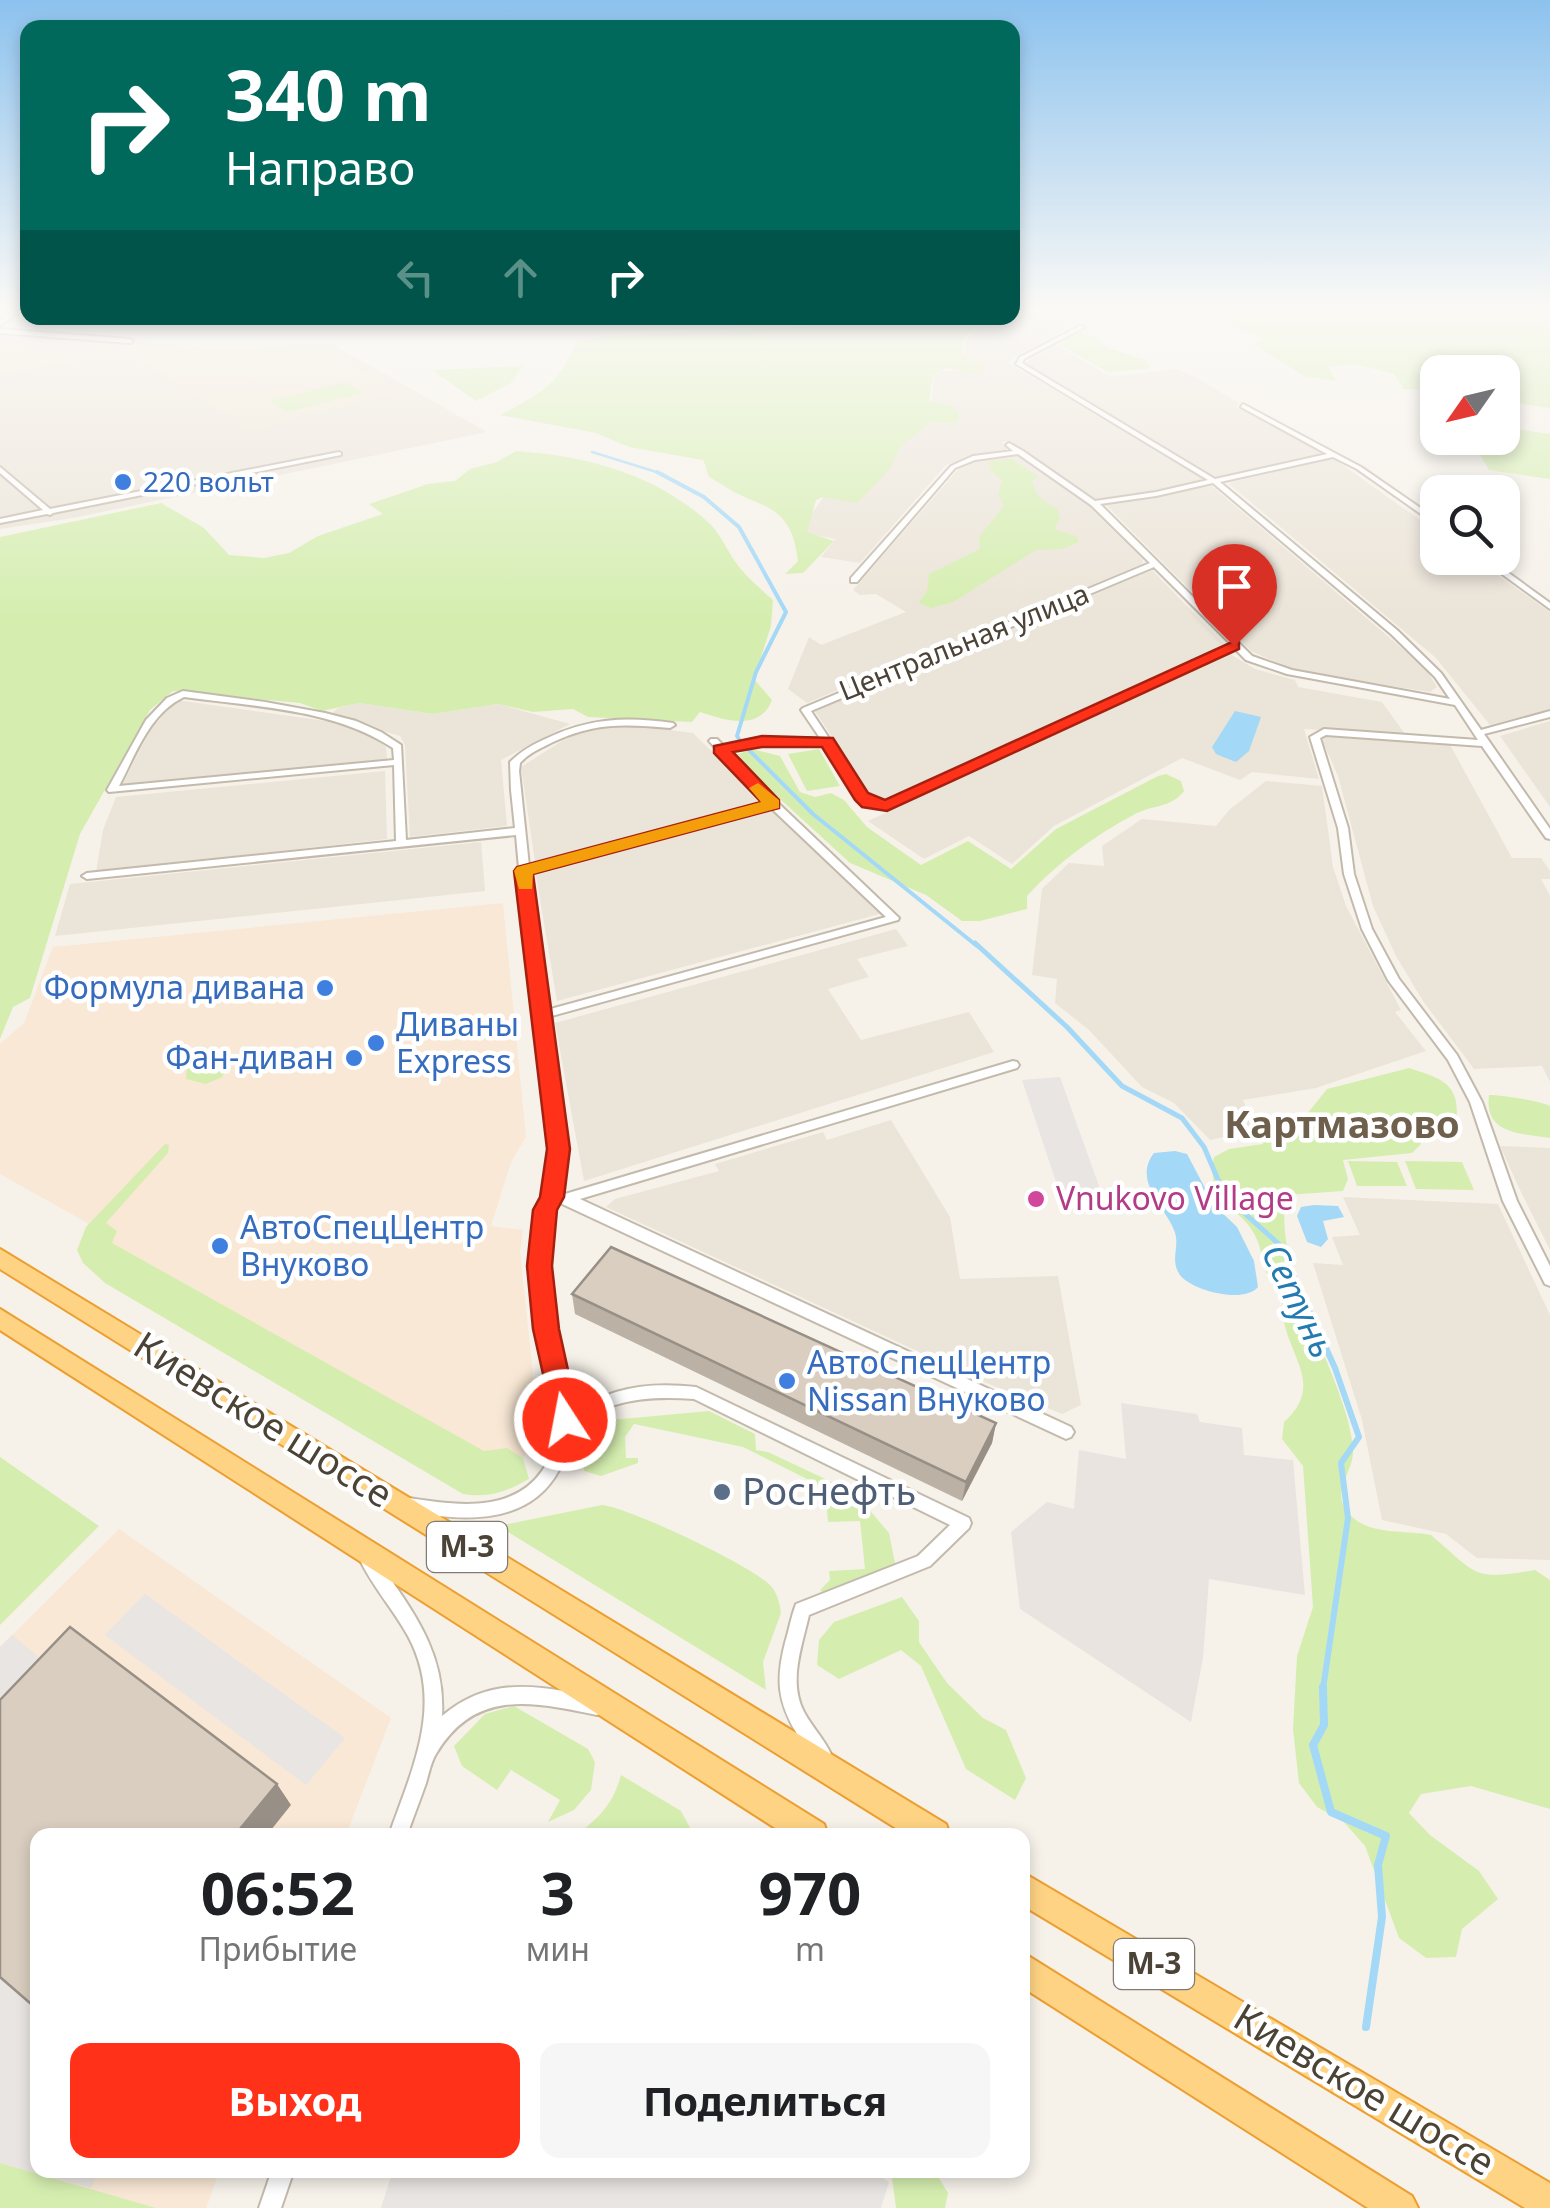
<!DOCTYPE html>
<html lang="ru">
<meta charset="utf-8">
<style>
body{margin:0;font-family:"Noto Sans",sans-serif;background:#f6f6f6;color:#202124;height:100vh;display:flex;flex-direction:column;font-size:38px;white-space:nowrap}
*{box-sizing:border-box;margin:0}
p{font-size:32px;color:#757577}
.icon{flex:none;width:55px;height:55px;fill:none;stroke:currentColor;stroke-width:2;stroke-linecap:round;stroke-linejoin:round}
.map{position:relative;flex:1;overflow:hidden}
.drawer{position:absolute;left:30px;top:1828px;width:1000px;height:350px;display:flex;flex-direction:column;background:#fff;border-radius:20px;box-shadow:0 5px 15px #0003}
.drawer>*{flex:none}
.banner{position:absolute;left:20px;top:20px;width:1000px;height:305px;border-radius:20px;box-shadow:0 5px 15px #0003;background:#00695c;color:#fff;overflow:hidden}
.needle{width:65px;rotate:236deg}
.buttons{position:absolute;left:1420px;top:355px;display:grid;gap:20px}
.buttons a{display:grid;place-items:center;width:100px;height:100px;border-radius:20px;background:#fff;box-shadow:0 5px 15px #0003;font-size:50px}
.pin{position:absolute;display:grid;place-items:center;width:85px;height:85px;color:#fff;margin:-102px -42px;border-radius:50% 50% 50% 0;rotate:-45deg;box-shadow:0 0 10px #0007}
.pin .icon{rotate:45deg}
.me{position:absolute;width:110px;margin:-55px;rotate:349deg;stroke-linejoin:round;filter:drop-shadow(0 0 8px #0008)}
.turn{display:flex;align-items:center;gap:35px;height:210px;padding:0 40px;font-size:45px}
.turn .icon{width:130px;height:130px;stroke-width:2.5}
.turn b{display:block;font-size:70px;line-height:85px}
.lanes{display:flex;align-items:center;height:95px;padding:0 40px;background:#0003;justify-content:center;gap:50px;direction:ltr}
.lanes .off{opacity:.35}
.eta{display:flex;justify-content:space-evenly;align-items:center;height:170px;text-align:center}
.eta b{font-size:60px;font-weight:700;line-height:70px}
.action{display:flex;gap:20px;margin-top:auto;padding:20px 40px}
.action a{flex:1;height:115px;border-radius:20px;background:#ff3219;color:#fff;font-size:40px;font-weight:700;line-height:115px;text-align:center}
.action a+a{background:#f6f6f6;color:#202124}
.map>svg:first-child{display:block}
.residential{fill:#ebe4d8}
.commercial{fill:#f9e8d5}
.industrial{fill:#e9e4df}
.education{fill:#f0e7d3}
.green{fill:#d5eeb0}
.parking{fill:#e8e5e2}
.water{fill:#a3d8f7}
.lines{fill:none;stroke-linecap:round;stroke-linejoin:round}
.stream-far4{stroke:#a3d8f7;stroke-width:2.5}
.stream-far3{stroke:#a3d8f7;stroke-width:4}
.stream-far2{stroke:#a3d8f7;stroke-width:5}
.stream-far1{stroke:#a3d8f7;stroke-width:6}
.stream{stroke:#a3d8f7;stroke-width:8}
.minor-casing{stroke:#c3baac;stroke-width:4}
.tertiary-casing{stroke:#c3baac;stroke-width:4}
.trunk-casing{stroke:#ec9e2f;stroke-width:4}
.minor{fill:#fff;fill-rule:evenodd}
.tertiary{fill:#fff;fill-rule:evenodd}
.trunk{fill:#ffd384;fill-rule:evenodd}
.wall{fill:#bbb1a4}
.shaded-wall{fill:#989086}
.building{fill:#d9cebf;stroke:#989086;stroke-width:2.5}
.route{fill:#ff3219;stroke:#a62010;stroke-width:2.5}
.slow{fill:#f59e0b}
.shop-dot{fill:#3f7fe0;stroke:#fff;stroke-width:4}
.hotel-dot{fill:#d1479c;stroke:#fff;stroke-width:4}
.service-dot{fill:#5c6f8a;stroke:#fff;stroke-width:4}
.labels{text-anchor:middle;stroke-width:9;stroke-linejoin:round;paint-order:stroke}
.far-shop-label{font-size:28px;fill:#366cbe;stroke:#fff;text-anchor:start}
.far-street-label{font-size:28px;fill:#4c4337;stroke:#fff}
.shield{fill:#fff;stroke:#827b73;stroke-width:2.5}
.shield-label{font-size:30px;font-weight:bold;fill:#4c4337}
.shop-label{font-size:32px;fill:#366cbe;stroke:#fff;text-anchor:start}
.hotel-label{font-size:32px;fill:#b23c85;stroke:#fff;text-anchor:start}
.water-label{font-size:35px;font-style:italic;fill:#237bb1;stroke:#fff}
.quarter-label{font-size:38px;font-weight:bold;fill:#6f604d;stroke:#fff}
.near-street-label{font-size:38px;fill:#4c4337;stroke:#fff}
.near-service-label{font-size:38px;fill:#4e5e75;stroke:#fff;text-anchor:start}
</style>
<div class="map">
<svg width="1550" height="2208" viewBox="0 0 1550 2208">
<rect width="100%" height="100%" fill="#f6f2ea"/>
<g class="residential">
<path d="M1013,310L1074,324L1014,357L1008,363L1210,481L1097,500L1009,441L1001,442L1010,451L972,456L946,465L860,563L821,557L836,539L799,532L824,496L853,500L932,401L934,375L941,371H963L965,341L981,324L980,318H1012Z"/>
<path d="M0,333L197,346L332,344L487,432L73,518L0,529Z"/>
<path d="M1056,345L1111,377L1175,369L1194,376L1240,404L1235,406L1329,454L1218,478L1023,364Z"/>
<path d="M1004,455L1022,456L1089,504L1143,560L1142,564L807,703L788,689L809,637L821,645L906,612L876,594L860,595L853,590L962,465Z"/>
<path d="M1333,458L1437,532L1438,558H1474L1550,612V709L1490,725L1436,658L1228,483Z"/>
<path d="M1212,486L1426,669L1437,687L1430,692L1339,678L1289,668L1251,651L1105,504Z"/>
<path d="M1152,570L1224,644L885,799L871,797L815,711Z"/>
<path d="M1230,654L1255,669L1295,680L1298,687L1382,702L1405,734L1304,729L1319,779L1252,772L1240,780L1182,758L1054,826L1012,864L969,836L924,859L868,821Z"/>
<path d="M176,700L333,722L373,738L386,747L387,759L122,785L150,731Z"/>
<path d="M359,703L433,714L498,704L570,724L501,760L507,826L410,837L405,745L400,736L330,715L338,708Z"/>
<path d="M1550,721V807L1500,736Z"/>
<path d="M617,723L693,733L763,802L535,862L521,767L584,727Z"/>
<path d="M1326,736L1449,743L1512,858H1541L1550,871V879H1541L1550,896V1082L1542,1066L1474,1069L1423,1001L1396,956L1373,906L1338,776L1322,740Z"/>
<path d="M385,771L387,839L96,872L103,830L116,797Z"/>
<path d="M1266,781L1322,786L1333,867L1346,906L1401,1010L1395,1012L1426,1051L1316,1088L1243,1100L1255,1130L1210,1140L1174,1103L1142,1087L1089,1030L1055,1003L1057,979L1032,975L1042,889L1069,863L1104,866L1102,846L1142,819L1216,826L1229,810Z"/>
<path d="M772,811L883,913L557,1001L536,875Z"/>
<path d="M481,842L485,891L55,936L70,884Z"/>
<path d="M896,929L908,946L857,959L869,977L828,989L861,1040L969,1012L994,1052L584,1181L555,1023Z"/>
<path d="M891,1120L950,1217L960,1279L1058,1276L1081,1405L1062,1414L982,1381L606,1207L615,1199L719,1171L715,1164L823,1132L827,1140Z"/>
<path d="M1500,1146L1550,1148V1250L1520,1190Z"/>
<path d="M1343,1197L1498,1204L1550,1315V1560L1477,1558L1446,1534L1382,1520L1362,1420L1313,1263L1343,1265L1332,1237L1360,1235Z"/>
</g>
<g class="commercial">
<path d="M503,903L526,1137L511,1162L491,1226L523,1230L520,1252L538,1421L535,1443L513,1470L110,1244L112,1237L0,1174V1044L24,1023L53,947Z"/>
<path d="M119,1529L391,1718L346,1835H38V2170H220L206,2208H0V1647Z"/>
</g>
<path class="industrial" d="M1121,1403L1197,1414L1200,1422L1242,1428L1244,1455L1293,1460L1305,1595L1209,1579L1203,1658L1191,1722L1020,1609L1011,1532L1047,1502L1074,1509L1079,1450L1126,1459Z"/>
<g class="education">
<path d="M0,348L74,352L82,359L0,376Z"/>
<path d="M325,354L357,371L378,372L393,393L249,430L134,356Z"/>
</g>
<g class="green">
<path d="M1217,307H1550V408L1503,401L1502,372H1438L1437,390L1403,389L1394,374L1358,365L1328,366L1336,381L1304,376L1254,345L1263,339L1210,317L1217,315Z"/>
<path d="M907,318H977L978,324L963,340V355L984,365L982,371L974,375L947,368L933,375L929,401L953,406L959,414L957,423L931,422L900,447L890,469L857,503L823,497L816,500L807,532L834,541L803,573L785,574L798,561C791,500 759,510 721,484C717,481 711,479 708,475C706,470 706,465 703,460L629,447L596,433L500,415C539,395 558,385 576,343L601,336L777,329Z"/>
<path d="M1081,332L1097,337L1105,347L1146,360L1150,369L1108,372L1058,344Z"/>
<path d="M523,366L511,383L476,401L432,370Z"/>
<path d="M346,382L364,393L287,412L269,401Z"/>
<path d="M1503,427L1550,434V479L1489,470L1470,438H1502Z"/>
<path d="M516,451C587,456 656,474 709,523C722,535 728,554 740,568C750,580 762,590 773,600L771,626L754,679L772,700C760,732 724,720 700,712L692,722L588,717L573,709L533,712L498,704L433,714L359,703L322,711L300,703L173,691L150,710L80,834L30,998L13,1007L0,1039V537L161,503L204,528L229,555L264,558L289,553L318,536L383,514L369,504L428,484L455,481L470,469L497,462Z"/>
<path d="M1012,459L1039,477L1032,480C1034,495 1044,502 1058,509L1060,519L1054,529L1076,536L1079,542L1062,549L1036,550L953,602L931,608L919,603L927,591L929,574L980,549L979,537L1004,506L998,495L1002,480L991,471L989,461Z"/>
<path d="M752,749L780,756L800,792L815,797L831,793L844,800L867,827L921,865L968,841L1011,869L1056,829L1158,776L1166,774L1181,781L1184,791C1171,808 1152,805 1135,814C1094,836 1058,862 1027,896V909L980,921H962L926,895L850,863L733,756Z"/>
<path d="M819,749L840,786L807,791L788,754Z"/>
<path d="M215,1053L230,1062L222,1077L206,1084L186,1079L187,1064L199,1056Z"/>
<path d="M1409,1068C1444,1079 1463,1085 1455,1128L1421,1131V1144L1412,1153L1343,1160L1348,1179L1343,1191L1287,1195C1271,1260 1331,1355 1348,1421C1350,1430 1353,1442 1353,1451C1354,1471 1332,1490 1346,1510C1366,1537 1402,1529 1431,1535C1478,1575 1472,1581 1535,1570L1550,1580V1809L1471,1786L1421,1794L1409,1813L1430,1835L1479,1871L1498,1899L1462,1929L1456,1957L1426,1958L1399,1938L1365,1846L1343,1821L1317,1807L1299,1783L1293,1729L1297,1656L1313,1607L1303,1466L1282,1439L1284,1422C1323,1387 1292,1360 1284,1322C1281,1312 1284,1301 1280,1291C1277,1284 1270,1279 1266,1272C1261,1262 1262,1252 1258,1242C1245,1206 1204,1205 1214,1157L1229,1149L1263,1144L1272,1121L1284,1113L1303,1119L1327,1089Z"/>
<path d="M1489,1095C1501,1095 1541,1101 1550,1106V1138C1521,1133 1484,1135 1489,1095Z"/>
<path d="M165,1144L169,1145L168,1153L106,1223L117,1231L112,1243L484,1451L507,1448L523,1458L529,1479C506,1492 489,1498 463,1494L105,1283L83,1263L77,1250L86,1227Z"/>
<path d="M1348,1161L1397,1162L1407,1186H1357Z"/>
<path d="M1405,1161L1462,1162L1474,1190L1416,1189Z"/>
<path d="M709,1411L755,1434L756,1450L768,1452L855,1493L889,1533L897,1573L826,1595L820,1590L830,1580L829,1571L865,1569L860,1521L828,1522L825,1488L743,1447L634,1424L625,1437L626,1458H638V1463L601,1476L584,1471L578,1431L589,1422Z"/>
<path d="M0,1457L99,1526L0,1625Z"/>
<path d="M602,1505C628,1507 752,1566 770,1585C777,1592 780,1604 781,1613L763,1662L766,1690L498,1526Z"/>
<path d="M902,1597L919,1621V1642L947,1683L983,1718L1006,1730L1026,1778L1015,1800L966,1769L921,1666L901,1650L839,1679L817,1665L819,1640L834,1622Z"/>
<path d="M514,1706L588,1749L595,1762L591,1790L574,1810L548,1822L560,1800L511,1770L497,1790L462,1766L454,1746L485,1714Z"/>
<path d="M621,1775L681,1811L694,1835H594L584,1829C604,1813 614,1800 621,1775Z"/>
<path d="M0,2163L156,2208H0Z"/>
<path d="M891,2170H934L948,2193L945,2208H896Z"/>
</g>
<g class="parking">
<path d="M1060,1077L1105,1203L1064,1206L1022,1080Z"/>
<path d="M145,1594L345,1738L306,1785L105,1635Z"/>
<path d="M12,1635L63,1678L0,1744V1647Z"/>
<path d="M0,1974L37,2007L38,2170H98L91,2188L0,2163Z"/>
<path d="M393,2170H870L889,2182L881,2208H381Z"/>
</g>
<g class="water">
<path d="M1235,711L1261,717L1249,751L1236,762L1216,754L1212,747Z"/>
<path d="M1175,1151L1187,1154L1214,1205L1237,1227L1254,1261L1258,1287C1244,1304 1192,1291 1180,1275C1169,1259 1181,1246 1174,1230C1166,1208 1132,1181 1154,1153Z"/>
<path d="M1314,1205L1338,1206L1344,1217L1323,1221L1328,1239L1321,1247L1307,1242L1297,1216L1301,1207Z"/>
</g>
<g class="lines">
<path class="stream-far4" d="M592,452L663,474"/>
<g class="stream-far3">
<path d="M657,472L704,497L739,527L786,612L756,672L737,736L741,742"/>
<path d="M748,749L813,814L977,946"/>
</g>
<path class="stream-far2" d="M975,943L1067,1027L1122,1086L1182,1118L1204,1147L1225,1196L1280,1245L1294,1275"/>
<path class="stream-far1" d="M1292,1273L1335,1368L1359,1437L1341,1463L1348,1518L1323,1689"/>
<path class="stream" d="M1323,1687L1324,1725L1313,1745L1331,1812L1386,1836L1378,1865L1382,1917L1366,2027"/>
<g class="minor-casing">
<g id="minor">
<path d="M20,307L25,308L0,325V320Z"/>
<path d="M1080,326L1085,327L1024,359L1022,363L1215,479L1327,454L1241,407L1243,404L1361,467L1438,520V526L1357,469L1333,457L1220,482L1397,630L1441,673L1481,730L1550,711V717L1484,734L1550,829V839L1546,838L1482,746L1326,735L1320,738L1348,828L1354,874L1372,929L1399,979L1457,1055L1482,1102L1517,1201L1550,1266V1286L1545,1284L1503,1201L1470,1102L1448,1060L1388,980L1362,929L1344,874L1338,828L1310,737L1324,729L1478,740L1455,705L1287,674L1246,660L1235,649L887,808L865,805L823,744L762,745L728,751L777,802L899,918L898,920L548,1017L564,1148L562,1178L549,1237L546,1267L571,1411C586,1405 600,1397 616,1392C642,1384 669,1384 696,1387L969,1518L971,1523L969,1528L930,1566L809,1615C802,1646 788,1682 804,1712C812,1727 824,1739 831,1754L828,1760L822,1763C811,1757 803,1744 797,1734C777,1701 776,1679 785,1643C789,1630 791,1617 796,1604L918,1556L950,1525L694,1399C668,1397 640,1397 615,1405C600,1411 586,1419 571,1424C571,1441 567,1455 559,1470C529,1526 463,1521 409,1512L403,1510L401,1505L403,1500L409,1498C454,1505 512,1514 542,1471C578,1420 536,1328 532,1271C530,1227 553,1187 551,1143C550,1101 541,1058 535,1015C528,956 521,895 516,835L87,879L82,876L87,873L396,841L394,765L109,792L107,790L146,720L167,698L183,691L265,702L325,713L356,721L381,732L401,745L406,840L515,828L511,790L510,762C520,752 530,746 543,740C587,718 625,716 673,723L675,725L670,728C626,724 595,722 553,742C541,748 529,753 520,763L519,771L529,866L766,803L709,741L711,739H717L724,746L762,739L820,738L801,710L803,708L1150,563L1091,505L1018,454L975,460L955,468L857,582H851V578L951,466L973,456L1013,451L1006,445L1009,443L1023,451L1095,501L1156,492L1208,480L1016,364L1020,357ZM1213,483L1391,634L1435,677L1450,699L1292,670L1252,656L1100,504L1156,496ZM1154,567L1231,644L886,802L871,800L866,794L811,711ZM184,697C255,707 332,708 393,748L394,760L119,786C136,754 149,714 184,697ZM771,808L886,917L547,1010L529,873Z"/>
<path d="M0,329L130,339L133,341L130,343L0,333Z"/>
<path d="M339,452L341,453V455L53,513L50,515L47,514L0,523V519L43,510L0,473V467L50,509Z"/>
<path d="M1480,558H1488L1550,603V609Z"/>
<path d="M1013,1061L1017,1062L1019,1065L1017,1068L580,1199L1071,1427L1074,1432L1071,1437L1066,1439L560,1203L558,1199L560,1195L565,1194Z"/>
<path d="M367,1550L373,1553C408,1606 446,1648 442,1716C480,1684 517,1683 564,1691C577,1693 591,1695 603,1700L606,1706L603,1712L597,1715C533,1702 475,1688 436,1754C431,1762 429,1773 426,1783C420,1800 413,1818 407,1835H389C412,1769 445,1704 408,1636C393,1609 372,1586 359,1558L361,1553Z"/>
<path d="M272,2170H294L281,2208H259Z"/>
</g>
</g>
<g class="tertiary-casing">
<g id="tertiary">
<path d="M1,307H28V311L4,309Z"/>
<path d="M155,318H357L354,320H158Z"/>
</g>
</g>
<g class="trunk-casing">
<g id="trunk">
<path d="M0,1249L946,1824L950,1835H907L0,1269Z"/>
<path d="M0,1309L824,1824L828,1835H786L0,1330Z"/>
<path d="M1022,1872L1550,2183V2208H1525L1022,1905Z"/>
<path d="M1022,1952L1412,2196L1418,2208H1368L1022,1987Z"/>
</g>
</g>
<use href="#minor" class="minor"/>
<use href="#tertiary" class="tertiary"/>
<use href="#trunk" class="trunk"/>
</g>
<path class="wall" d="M572,1294L996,1423L992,1443L962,1501L575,1314Z"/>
<g class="shaded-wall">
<path d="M996,1423L992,1443L962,1501L966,1482Z"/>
<path d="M277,1784L291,1805L267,1835H235Z"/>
</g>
<g class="building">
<path d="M611,1247L996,1423L966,1482L572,1294Z"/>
<path d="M70,1627L277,1784L235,1835H38V2010L0,1977V1700Z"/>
</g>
<linearGradient id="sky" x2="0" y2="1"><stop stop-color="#8cc2ee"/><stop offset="0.5" stop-color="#fbf9f6"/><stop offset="1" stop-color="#fbf9f6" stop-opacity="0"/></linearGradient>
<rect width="1550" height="616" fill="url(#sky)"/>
<path class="route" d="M1234,641L1239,642V649L887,811L862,807L855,800L822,747H762L733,752L779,800V808L533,874L570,1149L564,1197L557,1210L552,1266L559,1329L579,1420L575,1428L565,1431L555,1428L533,1329L527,1266L533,1210L540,1197L547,1149L514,871L517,867L761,802L714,753V746L762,736L833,738L868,793L885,800Z"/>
<path class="slow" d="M758,783L779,800V808L533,874L532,889H519L514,871L517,867L761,802L749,788Z"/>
<g class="shop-dot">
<circle cx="123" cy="482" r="10"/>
<circle cx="325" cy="988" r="10"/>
<circle cx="376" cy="1043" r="10"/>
<circle cx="354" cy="1058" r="10"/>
<circle cx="220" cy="1246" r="10"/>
<circle cx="787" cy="1381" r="10"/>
</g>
<circle class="hotel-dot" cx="1036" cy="1199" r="10"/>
<circle class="service-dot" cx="722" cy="1492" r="10"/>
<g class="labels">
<g class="far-shop-label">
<text x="143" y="492">220 вольт</text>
</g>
<g class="far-street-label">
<text transform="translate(964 642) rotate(-22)" y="10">Центральная улица</text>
</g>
<g class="shield">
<rect x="427" y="1522" width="80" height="50" rx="8"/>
<rect x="1114" y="1939" width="80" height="50" rx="8"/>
</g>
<g class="shield-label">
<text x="467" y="1557">М-3</text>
<text x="1154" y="1974">М-3</text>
</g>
<g class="shop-label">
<text x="305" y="999" text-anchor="end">Формула дивана</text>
<text x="396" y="1036">Диваны<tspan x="396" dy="37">Express</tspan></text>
<text x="334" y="1069" text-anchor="end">Фан-диван</text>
<text x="240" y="1239">АвтоСпецЦентр<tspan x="240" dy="37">Внуково</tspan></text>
<text x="807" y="1374">АвтоСпецЦентр<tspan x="807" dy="37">Nissan Внуково</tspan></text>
</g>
<g class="hotel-label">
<text x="1056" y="1210">Vnukovo Village</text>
</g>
<g class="water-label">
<text transform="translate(1298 1301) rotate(64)" y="12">Сетунь</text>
</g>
<g class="quarter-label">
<text x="1342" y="1138">Картмазово</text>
</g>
<g class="near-street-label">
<text transform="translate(263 1420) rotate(32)" y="13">Киевское шоссе</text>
<text transform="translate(1364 2090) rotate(31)" y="13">Киевское шоссе</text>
</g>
<g class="near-service-label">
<text x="742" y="1505">Роснефть</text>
</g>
</g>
</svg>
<div class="buttons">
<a><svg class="needle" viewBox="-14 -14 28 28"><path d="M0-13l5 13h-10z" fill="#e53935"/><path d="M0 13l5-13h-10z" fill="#757577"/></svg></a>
<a><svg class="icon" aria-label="search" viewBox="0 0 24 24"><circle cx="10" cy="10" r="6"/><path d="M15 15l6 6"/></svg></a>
</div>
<div class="pin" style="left:1234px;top:646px;background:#d93025"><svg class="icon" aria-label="arrive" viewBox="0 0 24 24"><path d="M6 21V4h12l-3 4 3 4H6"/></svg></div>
<svg class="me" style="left:565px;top:1420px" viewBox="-20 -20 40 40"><circle r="17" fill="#ff3219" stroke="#fff" stroke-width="3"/><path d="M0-11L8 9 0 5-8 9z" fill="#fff"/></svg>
<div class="banner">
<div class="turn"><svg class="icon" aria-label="right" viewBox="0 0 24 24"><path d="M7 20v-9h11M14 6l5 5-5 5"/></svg><div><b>340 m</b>Направо</div></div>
<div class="lanes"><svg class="icon off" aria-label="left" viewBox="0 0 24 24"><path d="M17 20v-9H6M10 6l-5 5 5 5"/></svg><svg class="icon off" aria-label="ahead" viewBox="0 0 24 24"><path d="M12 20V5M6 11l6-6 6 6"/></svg><svg class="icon" aria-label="right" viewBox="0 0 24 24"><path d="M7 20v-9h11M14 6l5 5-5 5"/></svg></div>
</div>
<section class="drawer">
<div class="eta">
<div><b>06:52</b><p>Прибытие</p></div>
<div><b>3</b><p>мин</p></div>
<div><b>970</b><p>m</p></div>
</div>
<div class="action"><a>Выход</a><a>Поделиться</a></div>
</section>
</div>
